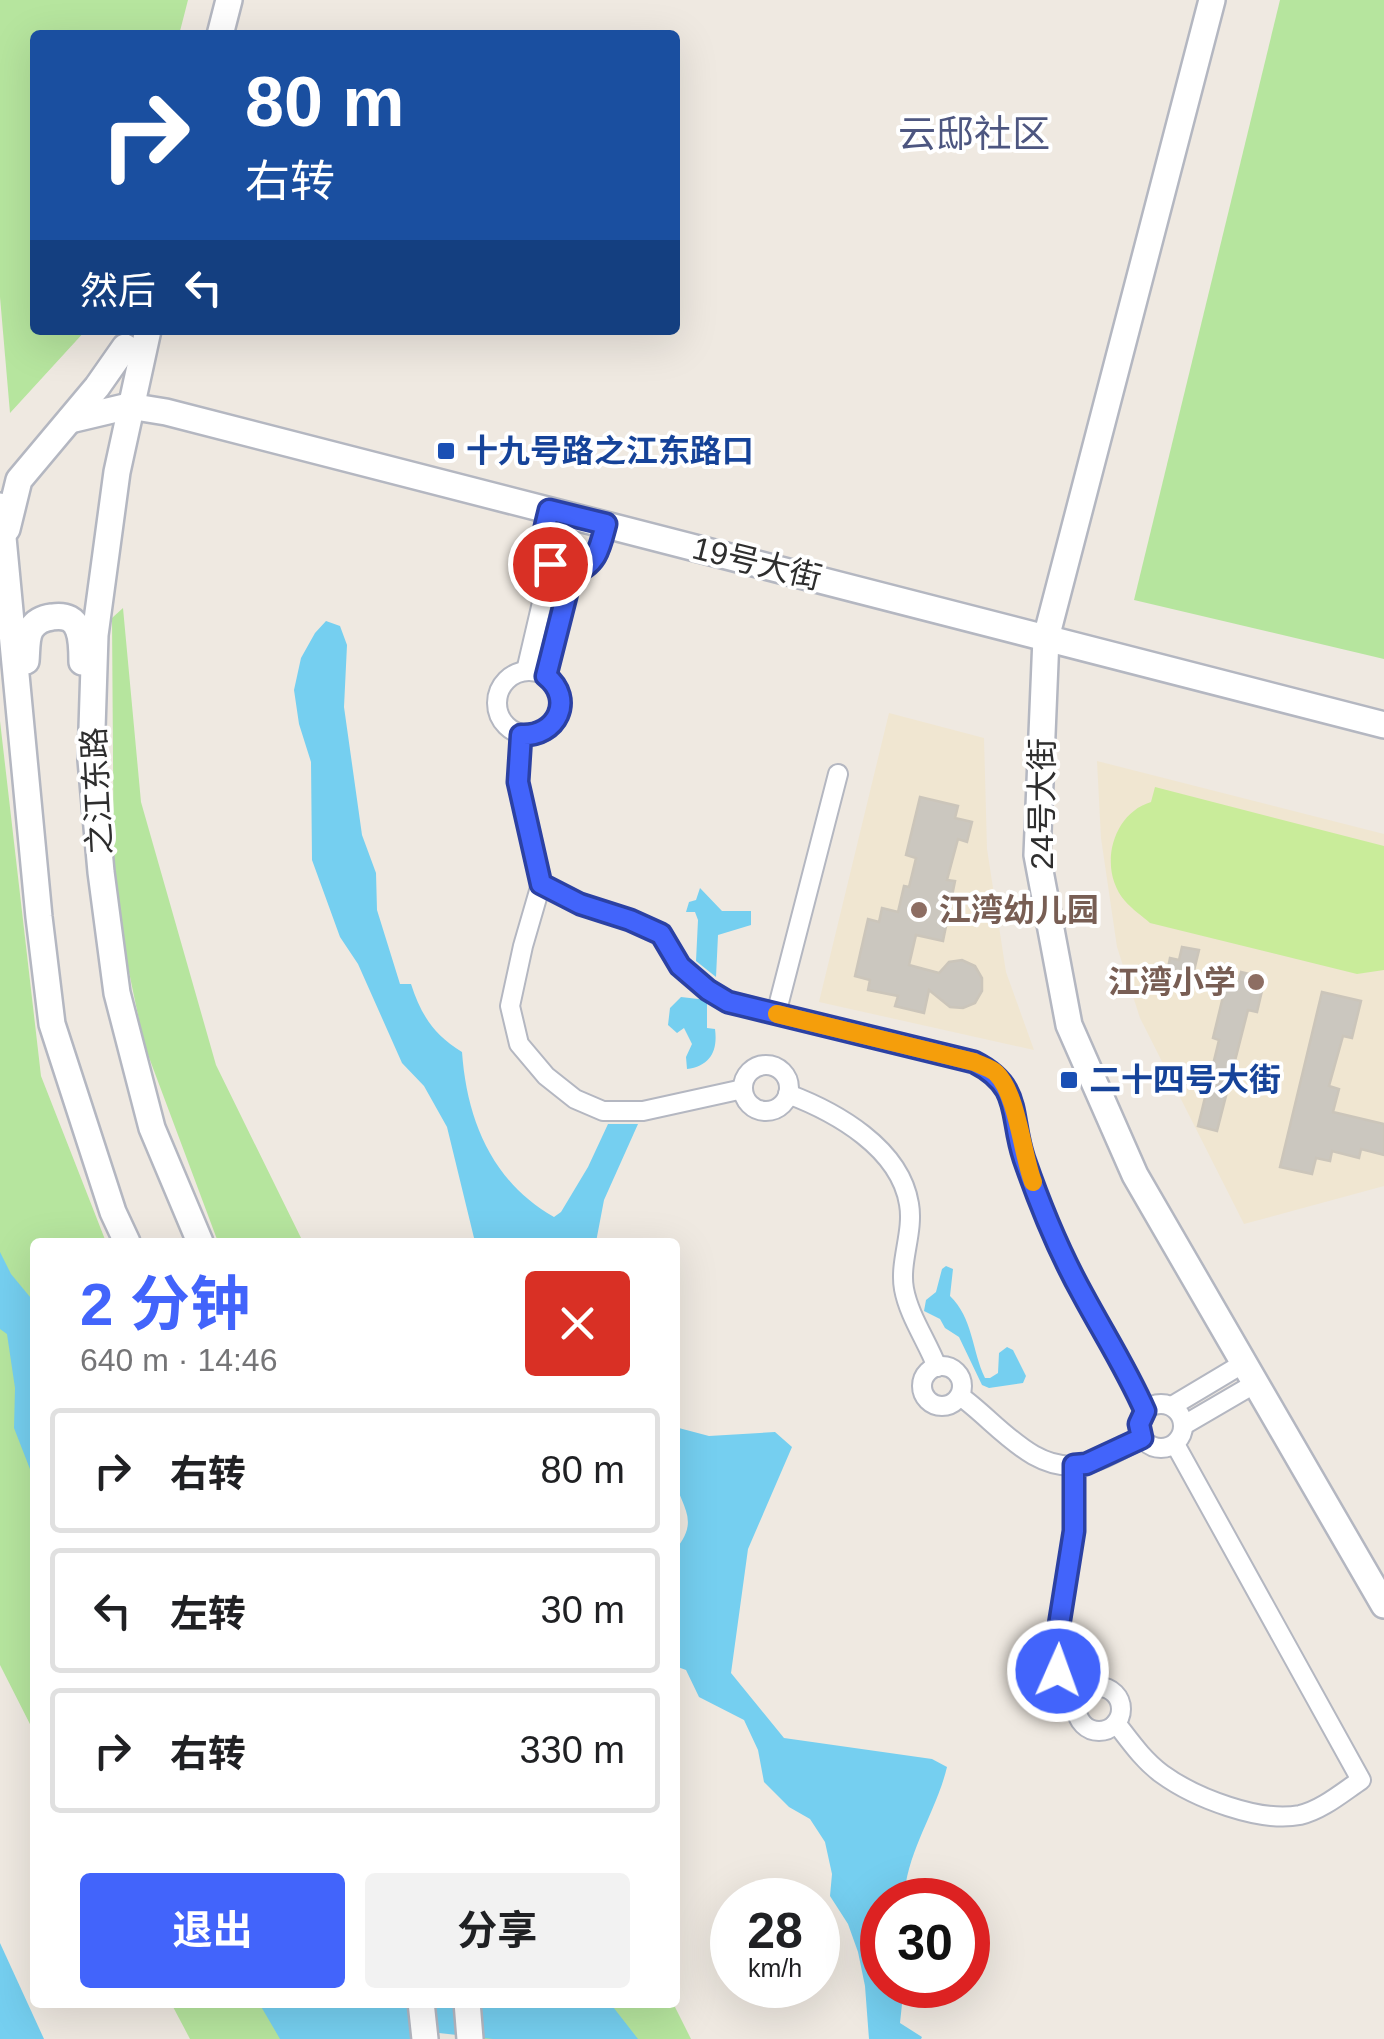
<!DOCTYPE html>
<html lang="zh">
<meta charset="utf-8">
<style>
body{margin:0;font-family:Arial,"Noto Sans SC",sans-serif;background:#f2f2f2;color:#202124;height:100vh;display:flex;flex-direction:column;font-size:38px;white-space:nowrap}
*{box-sizing:border-box;margin:0}
p{font-size:32px;color:#757577}
.icon{flex:none;width:55px;height:55px;fill:none;stroke:currentColor;stroke-width:2;stroke-linecap:round;stroke-linejoin:round}
.map{position:relative;flex:1;overflow:hidden}
.details{position:absolute;left:30px;top:1238px;width:650px;height:770px;display:flex;flex-direction:column;background:#fff;border-radius:10px;box-shadow:0 10px 40px #0002}
.details>*{flex:none}
.guide{position:absolute;left:30px;top:30px;width:650px;height:305px;border-radius:10px;box-shadow:0 10px 40px #0002;background:#1a4fa0;color:#fff;overflow:hidden}
.speed{position:absolute;left:710px;top:1878px;display:flex;gap:20px;font-size:50px;font-weight:700;text-align:center}
.speed>*{display:grid;place-content:center;width:130px;height:130px;border-radius:50%;background:#fff;box-shadow:0 10px 40px #0002;line-height:1}
.speed small{font-size:25px;font-weight:400}
.speed .limit{border:15px solid #d22;background:#fff;color:#111}
.pin{position:absolute;display:grid;place-items:center;width:85px;height:85px;color:#fff;margin:-42px;border:5px solid #fff;border-radius:50%;box-shadow:0 2px 10px #0007}
.me{position:absolute;width:110px;margin:-55px;rotate:2deg;stroke-linejoin:round;filter:drop-shadow(0 0 8px #0008)}
.turn{display:flex;align-items:center;gap:35px;height:210px;padding:0 50px;font-size:45px}
.turn .icon{width:130px;height:130px;stroke-width:2.5}
.turn b{display:block;font-size:70px;line-height:85px}
.then{display:flex;align-items:center;height:95px;padding:0 50px;background:#0003;gap:20px;font-size:38px}
.round{display:grid;place-items:center;flex:none;width:105px;height:105px;border-radius:10px;background:#f2f2f2}
.head{display:flex;align-items:center;justify-content:space-between;height:170px;padding:0 50px}
h1{font-size:60px;font-weight:700;line-height:75px;color:#4264fb}
.action{display:flex;gap:20px;margin-top:auto;padding:20px 50px}
.action a{flex:1;height:115px;border-radius:10px;background:#4264fb;color:#fff;font-size:40px;font-weight:700;line-height:115px;text-align:center}
.action a+a{background:#f2f2f2;color:#202124}
ul{padding:0;list-style:none}
li{display:flex;align-items:center;gap:30px;height:125px;margin:0 20px 15px;padding:0 30px;border:5px solid #e0e0e0;border-radius:10px}
li div{flex:1}
li b{display:block;font-size:38px}
li em{font-style:normal}
.map>svg:first-child{display:block}
.education{fill:#f0e6d1}
.green{fill:#b6e59e}
.pitch{fill:#c9ec9a}
.water{fill:#75cff0}
.building{fill:#cbc7bf;stroke:#cbc5ba;stroke-width:2.5}
.lines{fill:none;stroke-linecap:round;stroke-linejoin:round}
.street-casing{stroke:#b4b7c1;stroke-width:22}
.secondary-casing{stroke:#b4b7c1;stroke-width:30}
.street{stroke:#fff;stroke-width:18}
.secondary{stroke:#fff;stroke-width:25}
.route-casing{stroke:#2b41a3;stroke-width:25}
.route{stroke:#4264fb;stroke-width:18}
.slow{stroke:#f59e0b;stroke-width:18}
.transit-dot{fill:#1a4fb4;stroke:#fff;stroke-width:4}
.education-dot{fill:#8d6e63;stroke:#fff;stroke-width:4}
.labels{text-anchor:middle;stroke-width:8;stroke-linejoin:round;paint-order:stroke}
.transit-label{font-size:32px;font-weight:bold;fill:#164399;stroke:#fff;text-anchor:start}
.street-label{font-size:32px;fill:#2e2e2e;stroke:#fff}
.education-label{font-size:32px;font-weight:bold;fill:#785e54;stroke:#fff;text-anchor:start}
.quarter-label{font-size:38px;fill:#4d5680;stroke:#fff}
</style>
<div class="map">
<svg width="1384" height="2039" viewBox="0 0 1384 2039">
<rect width="100%" height="100%" fill="#efe9e1"/>
<g class="education">
<path d="M889,713L984,738L987,849L1006,972L1034,1050L819,1002Z"/>
<path d="M1097,761L1384,834V1186L1244,1224L1140,1018L1117,947L1101,838Z"/>
</g>
<g class="green">
<path d="M0,0H188L179,35H35V330H86L10,413L0,297Z"/>
<path d="M1280,0H1384V659L1134,600Z"/>
<path d="M123,608L141,802L216,1065L303,1242H218L144,1044L114,900L112,618Z"/>
<path d="M0,721L41,1076L106,1242H35V1734L0,1665Z"/>
<path d="M171,2003H398L404,2039H190Z"/>
<path d="M482,2003H673L691,2039H484Z"/>
</g>
<path class="pitch" d="M1155,787L1384,846V970L1357,974L1150,923C1142,916 1132,909 1125,901C1098,870 1111,814 1151,802Z"/>
<g class="water">
<path d="M326,621L340,626L347,645L344,707L362,835L376,873L377,910L400,984H411C421,1015 434,1035 462,1052C467,1120 492,1182 554,1217L561,1212L588,1167L608,1124H638L604,1200L596,1242H475L447,1127L424,1086L402,1063L358,964L340,937L312,860L311,762L299,724L294,690L301,658L315,633Z"/>
<path d="M700,888L722,911H751V925L718,935L716,977L696,961L698,920L695,912H686L689,902L696,900Z"/>
<path d="M681,997L707,1000V1028L715,1029C718,1051 710,1066 687,1069L686,1057L692,1044L684,1028L677,1033L668,1025L670,1008Z"/>
<path d="M0,1252L11,1274L35,1303V1482L14,1428L15,1388L7,1334L0,1329Z"/>
<path d="M946,1266L953,1269L950,1296C973,1318 972,1351 985,1378H990L998,1373L999,1353L1007,1347L1013,1350L1026,1376L1023,1383L989,1388L982,1385L959,1337L945,1328L940,1319L924,1311L926,1300L936,1292L942,1269Z"/>
<path d="M675,1427L709,1436L775,1432L792,1447L748,1549L731,1673L784,1738L932,1759L947,1767C936,1813 906,1852 904,1900H882V1985H904L900,2023L922,2037L921,2039H869L865,1986L858,1952L848,1924L830,1896L832,1874L825,1842L810,1819L789,1807L764,1782L758,1750L744,1720L699,1697L686,1670L675,1666V1550C703,1518 677,1504 675,1476C674,1460 675,1443 675,1427Z"/>
<path d="M0,1943L44,2039H0Z"/>
<path d="M259,2003H610L638,2039H493L439,2033L417,2039H280Z"/>
</g>
<g class="building">
<path d="M920,797L958,806L955,818L972,822L967,842L958,839L947,880L955,881L943,941L916,935L909,965L939,973L949,962L962,960L975,966L982,978V991L975,1003L963,1008L950,1007L929,990L924,1013L895,1006L898,996L868,990L870,980L855,976L868,919L879,922L882,908L898,912L904,886L909,887L916,858L906,855Z"/>
<path d="M1182,947L1199,950L1191,983L1183,981L1182,987L1165,983L1170,958L1179,960Z"/>
<path d="M1241,972L1265,978L1257,1012L1248,1010L1217,1131L1198,1126L1219,1040L1213,1038L1227,980L1238,983Z"/>
<path d="M1322,992L1361,1001L1352,1038L1343,1036L1329,1086L1339,1089L1333,1112L1384,1124V1155L1361,1149L1359,1158L1332,1151L1330,1161L1316,1158L1312,1174L1280,1167Z"/>
</g>
<g class="lines">
<g class="street-casing">
<g id="street">
<path d="M549,510C545,525 538,542 545,557C555,579 587,575 597,556C602,546 603,534 606,524"/>
<path d="M526,671L551,564"/>
<circle cx="529" cy="703" r="32"/>
<path d="M545,675L573,573"/>
<path d="M521,735L518,783L541,884L523,946L510,1006L519,1044L546,1076L575,1099L603,1111H643L743,1089"/>
<path d="M541,884L580,904L630,920L661,934L679,965L708,990L728,1002L776,1014L838,774"/>
<path d="M776,1014L973,1062C1023,1087 1009,1115 1024,1159C1039,1205 1059,1252 1082,1294C1104,1334 1127,1370 1145,1411"/>
<circle cx="766" cy="1088" r="23"/>
<path d="M788,1094C836,1112 900,1148 909,1204C914,1232 899,1262 904,1289C909,1316 927,1341 937,1367"/>
<circle cx="942" cy="1386" r="20"/>
<path d="M960,1396C997,1422 1034,1476 1085,1464C1105,1460 1124,1447 1142,1439"/>
<circle cx="1161" cy="1426" r="22"/>
<path d="M1172,1406L1244,1363"/>
<path d="M1184,1425L1256,1383"/>
<path d="M1074,1465V1531L1057,1645L1058,1671L1066,1685L1080,1698"/>
<circle cx="1099" cy="1709" r="22"/>
<path d="M1116,1723C1130,1741 1143,1760 1162,1774C1195,1798 1260,1823 1300,1815C1322,1810 1343,1792 1361,1780L1175,1444"/>
</g>
</g>
<g class="secondary-casing">
<g id="secondary">
<path d="M1212,0L1046,638L1037,855L1069,1025L1135,1175L1384,1605"/>
<path d="M220,35L229,0"/>
<path d="M148,330L117,472L95,635L91,760L101,872L117,993L152,1128L200,1242"/>
<path d="M70,420L129,406L166,412L1384,725"/>
<path d="M0,506L39,917L52,1024L113,1212L127,1242"/>
<path d="M7,529L19,480L97,387L125,347"/>
<path d="M26,661C27,651 26,637 31,629C36,621 44,618 52,617C82,612 82,640 82,662"/>
<path d="M421,2002L425,2039"/>
<path d="M467,2002L470,2039"/>
</g>
</g>
<use href="#street" class="street"/>
<use href="#secondary" class="secondary"/>
</g>
<g class="lines">
<g class="route-casing">
<path id="route" d="M550,564C537,548 545,528 549,510L606,524C600,547 597,566 572,573L546,676C575,699 557,737 521,735L518,782L541,884L580,904L630,920L661,934L680,966L708,990L728,1002L974,1062C1023,1087 1009,1115 1024,1159C1040,1205 1059,1252 1083,1295C1104,1334 1127,1370 1145,1411L1139,1424L1142,1438L1086,1464L1074,1465V1531L1056,1644L1058,1671"/>
</g>
<use href="#route" class="route"/>
<path class="slow" d="M777,1014L974,1062C980,1065 991,1068 996,1073C1017,1093 1022,1153 1033,1182"/>
</g>
<g class="transit-dot">
<rect x="436" y="441" width="20" height="20" rx="5"/>
<rect x="1059" y="1070" width="20" height="20" rx="5"/>
</g>
<g class="education-dot">
<circle cx="919" cy="910" r="10"/>
<circle cx="1256" cy="982" r="10"/>
</g>
<g class="labels">
<g class="transit-label">
<text x="466" y="462">十九号路之江东路口</text>
<text x="1089" y="1091">二十四号大街</text>
</g>
<g class="street-label">
<text transform="translate(757 563) rotate(14)" y="11">19号大街</text>
<text transform="translate(97 791) rotate(-93)" y="11">之江东路</text>
<text transform="translate(1042 804) rotate(-90)" y="11">24号大街</text>
</g>
<g class="education-label">
<text x="939" y="921">江湾幼儿园</text>
<text x="1236" y="993" text-anchor="end">江湾小学</text>
</g>
<g class="quarter-label">
<text x="974" y="147">云邸社区</text>
</g>
</g>
</svg>
<div class="speed"><div>28<small>km/h</small></div><div class="limit">30</div></div>
<div class="pin" style="left:550px;top:564px;background:#d93025"><svg class="icon" aria-label="arrive" viewBox="0 0 24 24"><path d="M6 21V4h12l-3 4 3 4H6"/></svg></div>
<svg class="me" style="left:1058px;top:1671px" viewBox="-20 -20 40 40"><circle r="17" fill="#4264fb" stroke="#fff" stroke-width="3"/><path d="M0-11L8 9 0 5-8 9z" fill="#fff"/></svg>
<div class="guide">
<div class="turn"><svg class="icon" aria-label="right" viewBox="0 0 24 24"><path d="M7 20v-9h11M14 6l5 5-5 5"/></svg><div><b>80 m</b>右转</div></div>
<div class="then">然后<svg class="icon" aria-label="left" viewBox="0 0 24 24"><path d="M17 20v-9H6M10 6l-5 5 5 5"/></svg></div>
</div>
<section class="details">
<div class="head"><div><h1>2 分钟</h1><p>640 m · 14:46</p></div><a class="round" style="background:#d93025;color:#fff"><svg class="icon" aria-label="close" viewBox="0 0 24 24"><path d="M6 6l12 12M18 6L6 18"/></svg></a></div>
<ul>
<li><svg class="icon" aria-label="right" viewBox="0 0 24 24"><path d="M7 20v-9h11M14 6l5 5-5 5"/></svg><div><b>右转</b></div><em>80 m</em></li>
<li><svg class="icon" aria-label="left" viewBox="0 0 24 24"><path d="M17 20v-9H6M10 6l-5 5 5 5"/></svg><div><b>左转</b></div><em>30 m</em></li>
<li><svg class="icon" aria-label="right" viewBox="0 0 24 24"><path d="M7 20v-9h11M14 6l5 5-5 5"/></svg><div><b>右转</b></div><em>330 m</em></li>
</ul>
<div class="action"><a>退出</a><a>分享</a></div>
</section>
</div>
